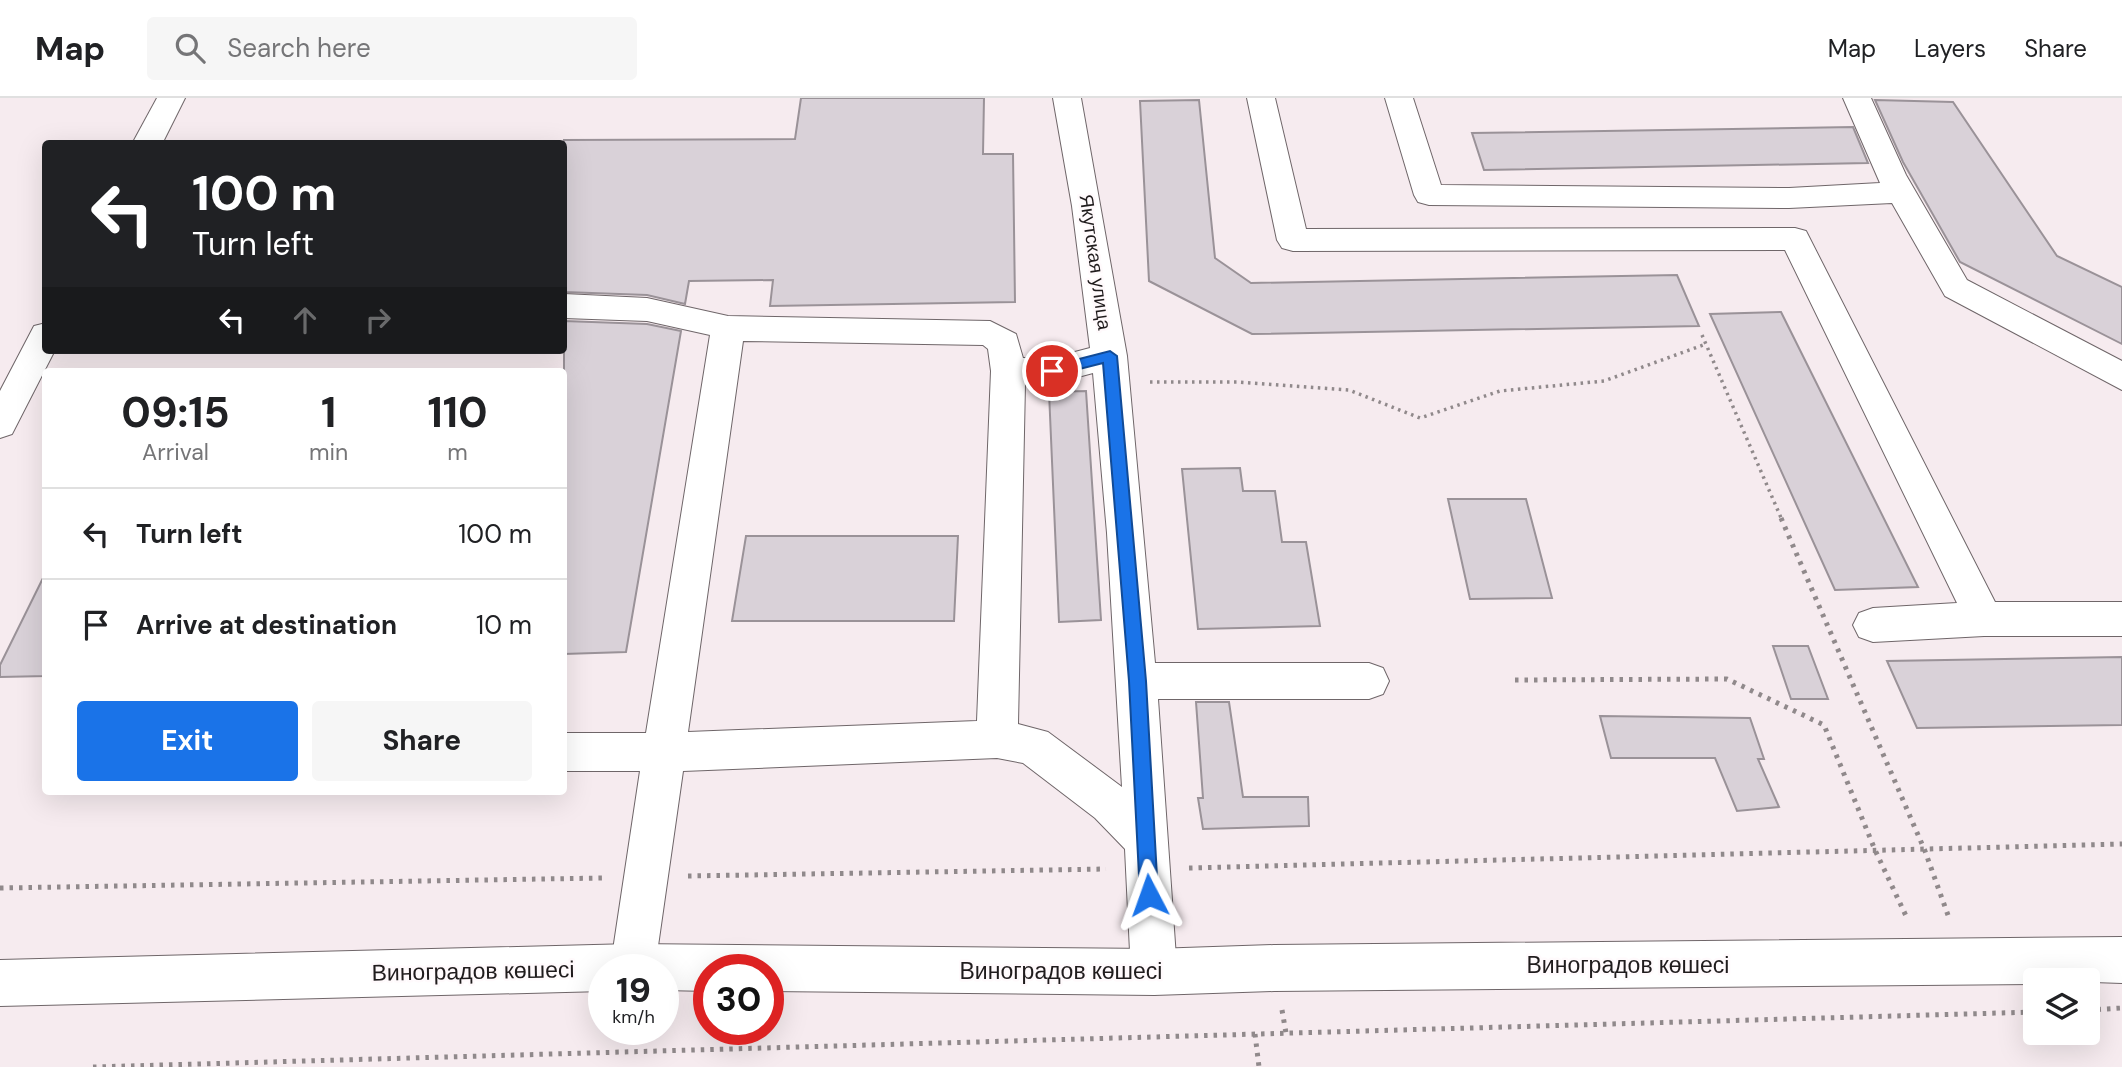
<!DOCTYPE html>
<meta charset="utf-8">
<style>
body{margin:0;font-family:"DM Sans",sans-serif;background:#f6f6f6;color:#202124;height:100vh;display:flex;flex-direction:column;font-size:26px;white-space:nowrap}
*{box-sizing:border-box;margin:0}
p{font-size:23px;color:#757577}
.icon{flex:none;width:38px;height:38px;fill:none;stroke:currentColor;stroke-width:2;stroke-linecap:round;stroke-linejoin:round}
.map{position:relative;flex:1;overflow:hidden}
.panel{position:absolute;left:42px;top:270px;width:525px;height:427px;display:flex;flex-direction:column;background:#fff;border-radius:7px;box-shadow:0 7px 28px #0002}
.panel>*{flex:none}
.guide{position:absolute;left:42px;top:42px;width:525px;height:214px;border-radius:7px;box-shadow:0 7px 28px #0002;background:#202124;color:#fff;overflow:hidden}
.fabs{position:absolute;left:2023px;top:870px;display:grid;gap:14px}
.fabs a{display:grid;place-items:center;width:77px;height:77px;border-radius:7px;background:#fff;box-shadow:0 7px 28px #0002;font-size:35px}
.speed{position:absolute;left:588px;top:856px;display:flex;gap:14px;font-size:35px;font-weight:700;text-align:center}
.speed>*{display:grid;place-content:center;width:91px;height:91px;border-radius:50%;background:#fff;box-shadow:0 7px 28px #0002;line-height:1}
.speed small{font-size:18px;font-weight:400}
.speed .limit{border:10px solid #d22;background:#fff;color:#111}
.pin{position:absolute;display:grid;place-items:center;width:60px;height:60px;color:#fff;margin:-30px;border:4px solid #fff;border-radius:50%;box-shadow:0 2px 7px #0007}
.me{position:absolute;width:77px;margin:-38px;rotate:356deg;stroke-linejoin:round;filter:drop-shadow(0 0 5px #0008)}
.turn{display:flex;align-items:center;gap:24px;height:147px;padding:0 35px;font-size:32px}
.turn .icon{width:91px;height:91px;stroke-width:2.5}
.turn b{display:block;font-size:49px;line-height:60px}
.lanes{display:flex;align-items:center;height:66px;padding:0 35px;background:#0003;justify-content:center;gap:35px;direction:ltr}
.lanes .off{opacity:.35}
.eta{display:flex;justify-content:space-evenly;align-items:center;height:119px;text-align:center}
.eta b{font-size:42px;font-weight:700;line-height:49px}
.cta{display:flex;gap:14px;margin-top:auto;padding:14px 35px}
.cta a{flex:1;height:80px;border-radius:7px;background:#1a73e8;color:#fff;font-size:28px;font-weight:700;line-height:80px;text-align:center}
.cta a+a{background:#f6f6f6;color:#202124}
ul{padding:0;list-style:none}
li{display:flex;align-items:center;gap:21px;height:91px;padding:0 35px;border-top:2px solid #e0e0e0}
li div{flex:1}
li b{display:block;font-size:26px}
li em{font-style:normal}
header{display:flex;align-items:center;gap:42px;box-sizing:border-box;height:98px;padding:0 35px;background:#fff;border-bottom:2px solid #e0e0e0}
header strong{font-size:33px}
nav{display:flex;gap:38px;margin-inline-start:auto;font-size:24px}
.search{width:490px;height:63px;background:#f6f6f6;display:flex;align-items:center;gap:18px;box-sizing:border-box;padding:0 24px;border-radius:7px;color:#757577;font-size:26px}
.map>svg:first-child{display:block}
.building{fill:#d9d1d8;stroke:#9a9298;stroke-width:2}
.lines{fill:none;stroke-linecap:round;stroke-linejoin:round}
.minor-casing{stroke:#6f6669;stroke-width:2}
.major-casing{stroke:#6f6669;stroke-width:2}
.path-far1{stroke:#90898b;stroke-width:3.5;stroke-dasharray:2.5 4.5;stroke-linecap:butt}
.path{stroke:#90898b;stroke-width:5;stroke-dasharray:3.5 6;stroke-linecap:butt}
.minor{fill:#fff;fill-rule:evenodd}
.major{fill:#fff;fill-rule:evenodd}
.route{fill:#1a73e8;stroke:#114b97;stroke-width:2}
.labels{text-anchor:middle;stroke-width:5;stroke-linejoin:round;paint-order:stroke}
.street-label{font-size:19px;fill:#201c1d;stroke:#fffafc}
.near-street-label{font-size:23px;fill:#201c1d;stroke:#fffafc}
</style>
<header>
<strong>Map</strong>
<div class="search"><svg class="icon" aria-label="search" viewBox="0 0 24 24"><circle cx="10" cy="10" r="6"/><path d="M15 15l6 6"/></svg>Search here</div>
<nav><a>Map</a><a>Layers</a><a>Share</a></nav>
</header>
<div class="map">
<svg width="2122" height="969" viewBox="0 0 2122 969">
<rect width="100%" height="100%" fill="#f6ebef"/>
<g class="building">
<path d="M801,0H984L983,56H1013L1015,204L770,208L773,182L689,183L685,206L647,197L564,194V42L795,41Z"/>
<path d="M1199,2L1215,160L1251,185L1677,177L1699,228L1252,236L1149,183L1140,3Z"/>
<path d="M1875,2L1953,4L2057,158L2122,189V246L1960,164L1903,64Z"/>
<path d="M1853,29L1868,65L1484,72L1472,35Z"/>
<path d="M1781,214L1918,489L1835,492L1710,216Z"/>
<path d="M564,223L647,226L681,233L626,554L564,556Z"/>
<path d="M1086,293L1101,522L1059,524L1049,294Z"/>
<path d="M1240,370L1243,393H1275L1282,444H1306L1320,528L1198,531L1182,371Z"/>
<path d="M1448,401H1526L1552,500L1470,501Z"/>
<path d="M746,438H958L954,523H732Z"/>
<path d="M46,474V578L0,579V567Z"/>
<path d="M1773,548H1808L1828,601H1791Z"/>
<path d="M2122,559V627L1917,630L1887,563Z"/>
<path d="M1196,604H1229L1243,699H1308L1309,728L1203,731L1198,700H1203Z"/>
<path d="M1600,618L1750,620L1764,661H1758L1779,709L1737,713L1715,660H1611Z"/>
</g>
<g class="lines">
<g class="minor-casing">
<g id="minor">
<path d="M157,0H185L162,46H132Z"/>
<path d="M1053,0H1081L1127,258L1155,565H1369L1383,570L1389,583L1383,596L1369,601H1158L1177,874L1170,890L1154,897L1138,890L1131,874L1125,751L1095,720L1023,665L997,660L683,673L655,869L610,872L640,673H564V635H646L710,237L647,223L564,220V196L647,200L728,218L990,223L1016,236L1023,260H1052L1090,250L1072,108ZM743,243L983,247L988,251L991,273L977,623L688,634ZM1093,275L1107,435L1122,689L1048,634L1018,626L1025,286H1052Z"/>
<path d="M1247,0H1275L1306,131L1795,130L1806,133L1995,504H2122V538H1984L1873,544L1859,539L1853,527L1859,515L1873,510L1957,505L1785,152L1293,153L1282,150L1277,142Z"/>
<path d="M1385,0H1413L1441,87L1789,90L1880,85L1843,0H1871L1906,77L1967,182L2122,263V292L1945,198L1892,105L1789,110L1429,107L1418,104L1414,97Z"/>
<path d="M46,225V252H55L12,336L0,340V293L34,228Z"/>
</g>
</g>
<g class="major-casing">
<path id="major" d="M2122,839V885L2035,882V886L1274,893L1154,897L768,893V872H709V893L663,892V872H604V893L0,908V862L632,846L1154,851L1274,847Z"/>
</g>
<g class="path-far1">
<path d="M1702,237L1782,422"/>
<path d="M1150,284H1237L1349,292L1420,320L1500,293L1604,283L1706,246"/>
</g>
<g class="path">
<path d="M1781,420L1925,753L1949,820"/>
<path d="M1515,582L1727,581L1824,627L1875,752L1907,820"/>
<path d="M1189,770L2122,746"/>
<path d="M688,778L1106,771"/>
<path d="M0,790L603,780"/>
<path d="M1282,912L1286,935"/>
<path d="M2088,912L2122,910"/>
<path d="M1255,936L1259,969"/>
<path d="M93,969L2035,914"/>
</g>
<use href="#minor" class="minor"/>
<use href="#major" class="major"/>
</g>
<path class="route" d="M1110,253L1117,258L1146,583L1158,797L1155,803L1149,806L1142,803L1140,797L1129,583L1103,265L1052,278L1045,273L1052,268Z"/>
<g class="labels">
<g class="street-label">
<text transform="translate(1096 164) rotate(82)" y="7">Якутская улица</text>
</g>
<g class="near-street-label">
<text x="1628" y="875">Виноградов көшесі</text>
<text transform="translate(473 873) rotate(-1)" y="8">Виноградов көшесі</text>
<text x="1061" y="881">Виноградов көшесі</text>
</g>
</g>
</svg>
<div class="fabs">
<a><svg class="icon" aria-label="layers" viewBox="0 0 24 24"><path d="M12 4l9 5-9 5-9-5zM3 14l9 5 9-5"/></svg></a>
</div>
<div class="speed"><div>19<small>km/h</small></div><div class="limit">30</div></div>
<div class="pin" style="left:1052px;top:273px;background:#d93025"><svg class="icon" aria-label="arrive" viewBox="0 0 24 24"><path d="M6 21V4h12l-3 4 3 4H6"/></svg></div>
<svg class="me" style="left:1149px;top:797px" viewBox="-20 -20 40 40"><path d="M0-17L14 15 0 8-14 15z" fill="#1a73e8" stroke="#fff" stroke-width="4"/></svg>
<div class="guide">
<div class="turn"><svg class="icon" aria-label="left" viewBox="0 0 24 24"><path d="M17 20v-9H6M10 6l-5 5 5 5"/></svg><div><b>100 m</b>Turn left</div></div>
<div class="lanes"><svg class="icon" aria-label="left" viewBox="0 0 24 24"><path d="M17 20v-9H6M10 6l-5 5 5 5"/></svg><svg class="icon off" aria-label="ahead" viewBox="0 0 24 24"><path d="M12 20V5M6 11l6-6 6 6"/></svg><svg class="icon off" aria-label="right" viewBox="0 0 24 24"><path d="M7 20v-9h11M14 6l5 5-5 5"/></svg></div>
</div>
<section class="panel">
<div class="eta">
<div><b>09:15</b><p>Arrival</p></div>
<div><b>1</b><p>min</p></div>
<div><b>110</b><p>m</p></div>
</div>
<ul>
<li><svg class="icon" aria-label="left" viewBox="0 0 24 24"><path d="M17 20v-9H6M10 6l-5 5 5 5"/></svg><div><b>Turn left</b></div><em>100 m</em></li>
<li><svg class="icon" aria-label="arrive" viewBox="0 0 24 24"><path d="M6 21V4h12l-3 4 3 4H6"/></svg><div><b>Arrive at destination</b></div><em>10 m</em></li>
</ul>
<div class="cta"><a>Exit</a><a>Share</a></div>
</section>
</div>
